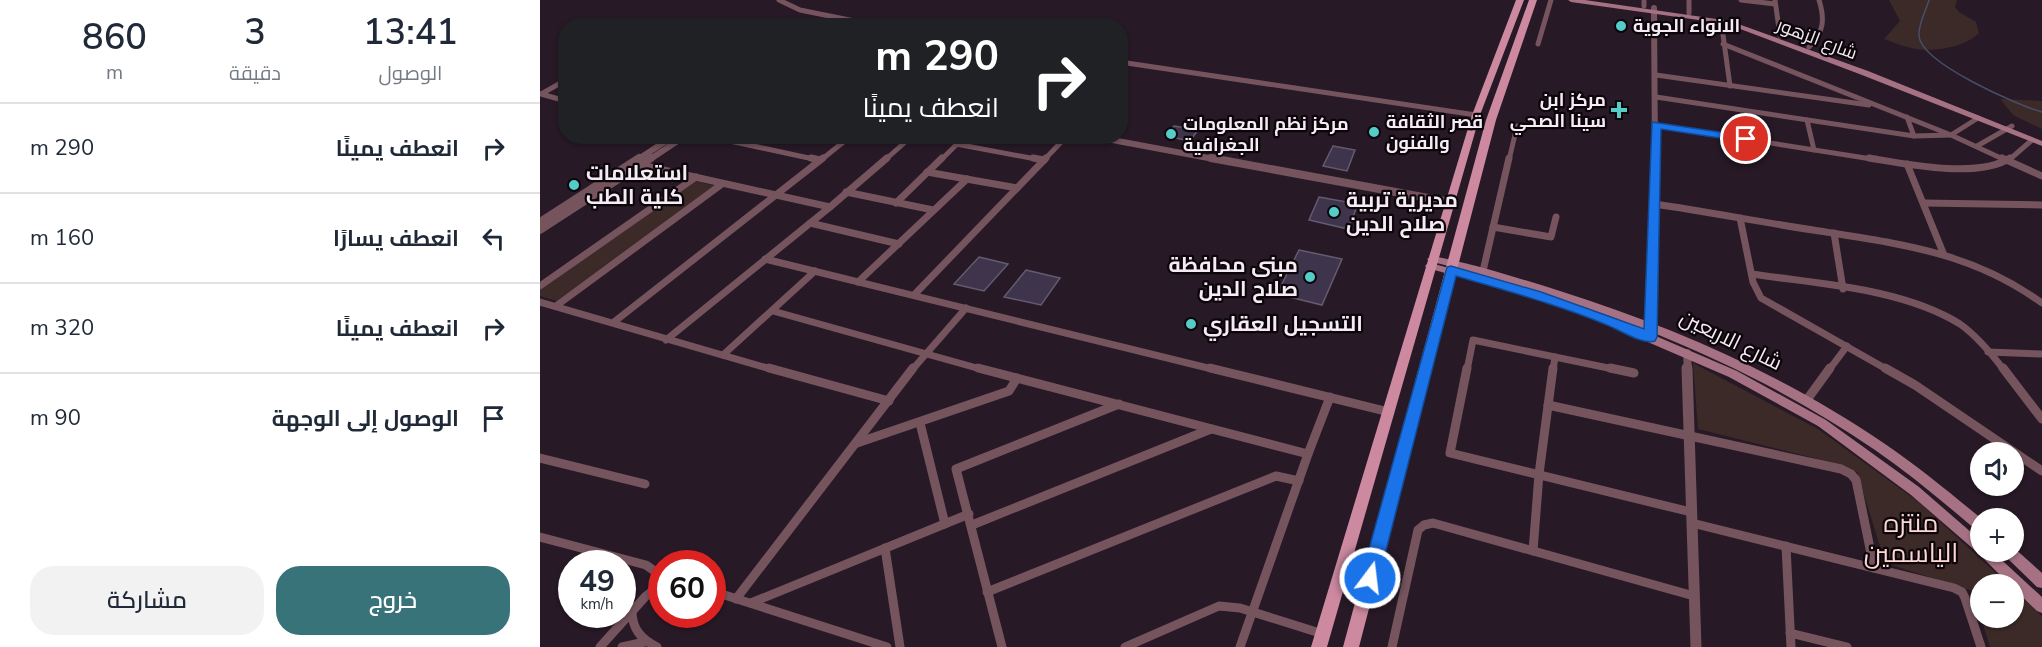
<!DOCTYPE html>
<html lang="ar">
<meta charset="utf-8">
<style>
body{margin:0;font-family:"Nunito Sans",Cairo,sans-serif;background:#f2f2f3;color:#1f2937;direction:rtl;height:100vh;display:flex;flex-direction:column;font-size:22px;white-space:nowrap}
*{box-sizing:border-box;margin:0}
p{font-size:20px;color:#747a83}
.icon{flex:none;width:33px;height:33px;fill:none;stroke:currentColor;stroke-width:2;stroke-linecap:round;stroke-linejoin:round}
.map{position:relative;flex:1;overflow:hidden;direction:ltr}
.panel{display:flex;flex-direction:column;background:#fff;width:540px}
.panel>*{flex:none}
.banner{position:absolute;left:18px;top:18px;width:570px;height:126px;border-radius:24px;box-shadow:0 2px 4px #0004;direction:rtl;background:#202124;color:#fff;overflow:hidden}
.fabs{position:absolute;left:1430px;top:442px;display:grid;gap:12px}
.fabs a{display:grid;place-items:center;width:54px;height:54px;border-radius:50%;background:#fff;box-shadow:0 2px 4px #0004;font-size:30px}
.speed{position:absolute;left:18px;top:550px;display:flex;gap:12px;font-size:30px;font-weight:700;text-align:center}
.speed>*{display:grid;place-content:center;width:78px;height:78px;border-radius:50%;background:#fff;box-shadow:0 2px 4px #0004;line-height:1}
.speed small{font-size:15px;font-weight:400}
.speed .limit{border:9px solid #d22;background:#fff;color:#111}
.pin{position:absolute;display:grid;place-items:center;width:51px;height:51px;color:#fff;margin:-26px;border:3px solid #fff;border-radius:50%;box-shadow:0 2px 6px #0007}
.me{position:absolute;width:66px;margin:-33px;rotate:15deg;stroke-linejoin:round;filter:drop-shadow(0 0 4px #0008)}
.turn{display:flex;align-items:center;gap:21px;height:126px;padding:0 30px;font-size:27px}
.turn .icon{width:78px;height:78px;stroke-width:2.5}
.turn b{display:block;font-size:42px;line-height:51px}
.eta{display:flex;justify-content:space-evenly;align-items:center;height:102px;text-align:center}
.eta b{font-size:36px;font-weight:600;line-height:42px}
.primary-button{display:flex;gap:12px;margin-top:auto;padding:12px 30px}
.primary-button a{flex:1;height:69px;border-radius:24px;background:#377378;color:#fff;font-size:24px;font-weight:600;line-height:69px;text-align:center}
.primary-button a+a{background:#f2f2f3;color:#1f2937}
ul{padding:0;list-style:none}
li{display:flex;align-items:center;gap:18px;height:90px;padding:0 30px;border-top:2px solid #e0e1e3}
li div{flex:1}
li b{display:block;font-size:22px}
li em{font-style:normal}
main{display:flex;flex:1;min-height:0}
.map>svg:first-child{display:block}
.green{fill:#3b2a28}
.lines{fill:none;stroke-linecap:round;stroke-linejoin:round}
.stream{stroke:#484e66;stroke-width:1.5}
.building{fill:#3e354c;stroke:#635b6f;stroke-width:1.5}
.minor-far2{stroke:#75545e;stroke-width:5}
.minor-far1{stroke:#75545e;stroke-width:7}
.minor{stroke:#75545e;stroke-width:9}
.tertiary-far2{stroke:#75545e;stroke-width:6}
.tertiary-far1{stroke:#75545e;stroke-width:8}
.tertiary{stroke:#75545e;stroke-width:11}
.secondary{fill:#a67283;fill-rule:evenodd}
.primary{fill:#cc899f;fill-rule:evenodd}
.route{fill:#1a73e8;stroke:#114b97;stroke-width:1.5}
.poi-dot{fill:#54cdc8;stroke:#0c060b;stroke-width:2}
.labels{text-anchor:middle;stroke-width:4.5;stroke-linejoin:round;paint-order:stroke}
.far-poi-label{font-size:18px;font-weight:bold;fill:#f5ebf4;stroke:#0c060b;text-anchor:start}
.far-street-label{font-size:18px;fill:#f5ebf4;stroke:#0c060b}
.poi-label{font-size:21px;font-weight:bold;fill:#f5ebf4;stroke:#0c060b;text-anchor:start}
.street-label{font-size:21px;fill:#f5ebf4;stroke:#0c060b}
.near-park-label{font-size:26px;fill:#fdd7d3;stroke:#0c060b}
</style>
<main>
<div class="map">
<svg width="1502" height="647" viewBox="0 0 1502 647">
<rect width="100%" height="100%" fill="#271926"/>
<g class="green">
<path d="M1349,0H1417L1415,7L1419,12L1436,22L1439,33C1424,48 1391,53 1371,48C1362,46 1353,42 1344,39L1360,21Z"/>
<path d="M1460,99L1502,101V129L1473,115Z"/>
<path d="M155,181L176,186L17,301L0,296V290Z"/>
<path d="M1153,363L1278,429L1380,503L1469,585H1440V614L1433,591L1345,563L1317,472L1274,458L1158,429Z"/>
<path d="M1473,589L1502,616V647H1450L1441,618H1473Z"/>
</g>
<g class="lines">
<path class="stream" d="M1389,0C1386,11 1378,24 1379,36C1381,63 1477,105 1502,112"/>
</g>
<g class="building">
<path d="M634,126L658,130L650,141L626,136Z"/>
<path d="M793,146L815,150L807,171L783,166Z"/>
<path d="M779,197L818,204L808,229L769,220Z"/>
<path d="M759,250L802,259L782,305L737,294Z"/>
<path d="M439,257L468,264L444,291L414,284Z"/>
<path d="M486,270L520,278L501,305L464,297Z"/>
</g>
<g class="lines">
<g class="minor-far2">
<path d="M239,0L260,10L339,26"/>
<path d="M1104,0V6"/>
<path d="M1149,0V13"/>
<path d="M1201,0L1235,4"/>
<path d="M1235,0L1240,36"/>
<path d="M1181,20L1190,86"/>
<path d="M998,44L1011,0"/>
<path d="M1183,44L1411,135L1465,160"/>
<path d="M1269,47C1284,33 1285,19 1279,0"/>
<path d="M580,62L936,115"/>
<path d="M1116,75L1329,105"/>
<path d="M26,80L1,94L26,101"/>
<path d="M1116,97L1374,136L1411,135L1438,118"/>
<path d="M1367,117L1374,136"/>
<path d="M1267,120L1274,150"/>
<path d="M1116,125L1338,160"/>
<path d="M167,136L278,160"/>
<path d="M416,144L501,160"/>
<path d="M1437,146L1472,126"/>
<path d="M281,160L311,136"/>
<path d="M345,160L372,136"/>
<path d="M401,160L425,136"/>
<path d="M504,160L527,136"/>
<path d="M969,160L977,126"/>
<path d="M1469,160L1492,140"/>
</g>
<g class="minor-far1">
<path d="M271,158L280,160"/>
<path d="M493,158L504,160"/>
<path d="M1329,158C1365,164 1438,179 1470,158"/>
<path d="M1462,158L1502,176"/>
<path d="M1367,164L1404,255"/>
<path d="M101,165L290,207L126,340"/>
<path d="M387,172L477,188"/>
<path d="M306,192L393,210"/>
<path d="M356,203L402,158"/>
<path d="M1384,203L1502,205"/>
<path d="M1115,204C1168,212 1221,222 1273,230C1359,244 1430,251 1502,303"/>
<path d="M290,207L347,158"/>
<path d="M1200,218L1213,282L1221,298L1348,370"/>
<path d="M270,223L359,244"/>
<path d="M953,227L1011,237L1016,217"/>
<path d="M1294,233L1303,289"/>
<path d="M225,259L676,370"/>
<path d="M943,271L969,158"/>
<path d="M1212,274C1278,284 1362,288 1420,324C1437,336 1451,353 1464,370"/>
<path d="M318,282L427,179"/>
<path d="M0,286L156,177"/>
<path d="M374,295L506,158"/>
<path d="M0,302L234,370"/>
<path d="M16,306L182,184"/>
<path d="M233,311L444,370"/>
<path d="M74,322L283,158"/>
<path d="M1448,352L1502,354"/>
<path d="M183,355L275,271"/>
<path d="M372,370L426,308"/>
<path d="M927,370L933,340L1078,370"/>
<path d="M1013,370L1015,357"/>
<path d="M1289,370L1307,346"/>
</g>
<g class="minor">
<path d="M229,368L349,401"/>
<path d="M438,368L768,454L700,647"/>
<path d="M670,368L849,412"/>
<path d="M927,368L910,453L1151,512"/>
<path d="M1070,368L1094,373"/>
<path d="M1345,368L1375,385L1502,471"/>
<path d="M1463,368L1502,419"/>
<path d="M1266,401L1290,368"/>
<path d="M1008,405L1301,469L1311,474L1316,480L1334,568"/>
<path d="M380,423L405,524"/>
<path d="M317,443L469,391L477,378"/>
<path d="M768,454L790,397"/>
<path d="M0,458L105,484"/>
<path d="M1152,523L1414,588L1422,592L1425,598L1441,647"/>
<path d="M432,525L671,429"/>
<path d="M0,537L106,565L116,572L119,584"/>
<path d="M1246,546L1251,647"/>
<path d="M345,548L360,647"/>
<path d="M993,551L999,474L1013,368"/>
<path d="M172,591L347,647"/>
<path d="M447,592L736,476L759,481"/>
<path d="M196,599L373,368"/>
<path d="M211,603L429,514"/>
<path d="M92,611C92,629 101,639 117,647"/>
<path d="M1250,633L1307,647"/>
<path d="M60,647L105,597L122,583"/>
<path d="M82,647L105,642"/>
<path d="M462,647L416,469L579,404"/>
<path d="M585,647L679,606L700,608L783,634"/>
<path d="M852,647L878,530L884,525L893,523L1154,596"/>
</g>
<g class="tertiary-far2">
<path d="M1114,8L1115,160"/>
<path d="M551,136L679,160"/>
<path d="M97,160L129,139"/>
<path d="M109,160L145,136"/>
</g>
<g class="tertiary-far1">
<path d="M671,158L910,202"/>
<path d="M0,222L99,158"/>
<path d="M0,230L111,158"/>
<path d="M1111,335L1115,158"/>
<path d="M1147,353L1148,370"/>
</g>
<path class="tertiary" d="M1147,368L1156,647"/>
<g class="secondary">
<path d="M1028,0H1045L1190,21L1328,71L1502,141V146L1322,75L1187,24L1031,2Z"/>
<path d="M892,256C935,264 978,278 1020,291C1134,327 1246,376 1345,444C1379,467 1410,493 1442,519H1440V531L1435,529C1403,502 1370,474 1335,450C1200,357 1046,301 889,261L887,259Z"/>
<path d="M890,263L978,286L1067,315L1197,371L1286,420L1379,487L1440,540V552H1453L1502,597V613L1497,611L1473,588V585H1470L1438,553L1371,495L1278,426L1189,377L1059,321L971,291L887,268L885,266L887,264Z"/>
<path d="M1473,547L1502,573V588L1497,587L1465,556L1463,552H1473Z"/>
</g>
<g class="primary">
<path d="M976,0H984L940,115L787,647H771L932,115Z"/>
<path d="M989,0H997L956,120L819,647H803L946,120Z"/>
</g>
</g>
<path class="route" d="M1112,122L1206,136L1212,139L1206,142L1121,129L1117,337L1115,341C1102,345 1080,330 1067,325C1019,305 967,291 916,276L839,578L836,584L830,586L823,584L821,578L907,267L911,266L1001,292L1104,329Z"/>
<g class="poi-dot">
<circle cx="1081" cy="26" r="6"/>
<path d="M1076 101h6v6h6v6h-6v6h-6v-6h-6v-6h6z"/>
<circle cx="834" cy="132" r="6"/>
<circle cx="631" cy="134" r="6"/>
<circle cx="34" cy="185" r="6"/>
<circle cx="794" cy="212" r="6"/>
<circle cx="770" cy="277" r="6"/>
<circle cx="651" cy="324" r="6"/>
</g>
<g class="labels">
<g class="far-poi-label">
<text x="1093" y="32">الانواء الجوية</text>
<text x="1066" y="106" text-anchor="end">مركز ابن<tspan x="1066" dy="21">سينا الصحي</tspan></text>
<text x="846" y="128">قصر الثقافة<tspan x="846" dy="21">والفنون</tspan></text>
<text x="643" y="130">مركز نظم المعلومات<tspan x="643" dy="21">الجغرافية</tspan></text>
</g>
<g class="far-street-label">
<text transform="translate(1277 39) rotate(21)" y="6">شارع الزهور</text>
</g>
<g class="poi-label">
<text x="46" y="180">استعلامات<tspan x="46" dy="24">كلية الطب</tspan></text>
<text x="806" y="207">مديرية تربية<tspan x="806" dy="24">صلاح الدين</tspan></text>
<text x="758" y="272" text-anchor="end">مبنى محافظة<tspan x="758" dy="24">صلاح الدين</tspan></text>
<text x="663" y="331">التسجيل العقاري</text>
</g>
<g class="street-label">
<text transform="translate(1191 340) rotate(26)" y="7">شارع الاربعين</text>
</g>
<g class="near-park-label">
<text x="1371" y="532">منتزه<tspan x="1371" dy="30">الياسمين</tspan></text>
</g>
</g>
</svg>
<div class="fabs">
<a><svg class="icon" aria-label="sound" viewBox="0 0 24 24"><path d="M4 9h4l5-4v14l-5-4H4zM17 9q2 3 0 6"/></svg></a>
<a>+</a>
<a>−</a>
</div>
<div class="speed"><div>49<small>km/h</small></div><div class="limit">60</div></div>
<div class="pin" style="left:1206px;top:139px;background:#d93025"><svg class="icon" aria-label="arrive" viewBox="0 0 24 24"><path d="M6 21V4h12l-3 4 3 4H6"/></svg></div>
<svg class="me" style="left:830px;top:578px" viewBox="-20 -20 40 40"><circle r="17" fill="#1a73e8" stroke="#fff" stroke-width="3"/><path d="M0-11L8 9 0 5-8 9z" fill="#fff"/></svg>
<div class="banner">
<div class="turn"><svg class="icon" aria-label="right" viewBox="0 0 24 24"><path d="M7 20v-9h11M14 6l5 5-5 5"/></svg><div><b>290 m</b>انعطف يمينًا</div></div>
</div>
</div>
<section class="panel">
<div class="eta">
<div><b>13:41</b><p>الوصول</p></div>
<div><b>3</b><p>دقيقة</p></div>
<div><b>860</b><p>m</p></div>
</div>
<ul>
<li><svg class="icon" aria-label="right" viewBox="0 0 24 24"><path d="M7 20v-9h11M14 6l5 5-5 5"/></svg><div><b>انعطف يمينًا</b></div><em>290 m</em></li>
<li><svg class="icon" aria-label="left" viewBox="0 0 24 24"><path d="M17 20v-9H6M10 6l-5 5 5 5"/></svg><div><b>انعطف يسارًا</b></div><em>160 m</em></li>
<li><svg class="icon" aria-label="right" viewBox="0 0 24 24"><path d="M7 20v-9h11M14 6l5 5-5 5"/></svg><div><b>انعطف يمينًا</b></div><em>320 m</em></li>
<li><svg class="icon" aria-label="arrive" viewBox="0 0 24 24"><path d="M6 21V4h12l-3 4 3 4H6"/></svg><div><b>الوصول إلى الوجهة</b></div><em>90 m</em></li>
</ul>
<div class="primary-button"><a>خروج</a><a>مشاركة</a></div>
</section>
</main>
